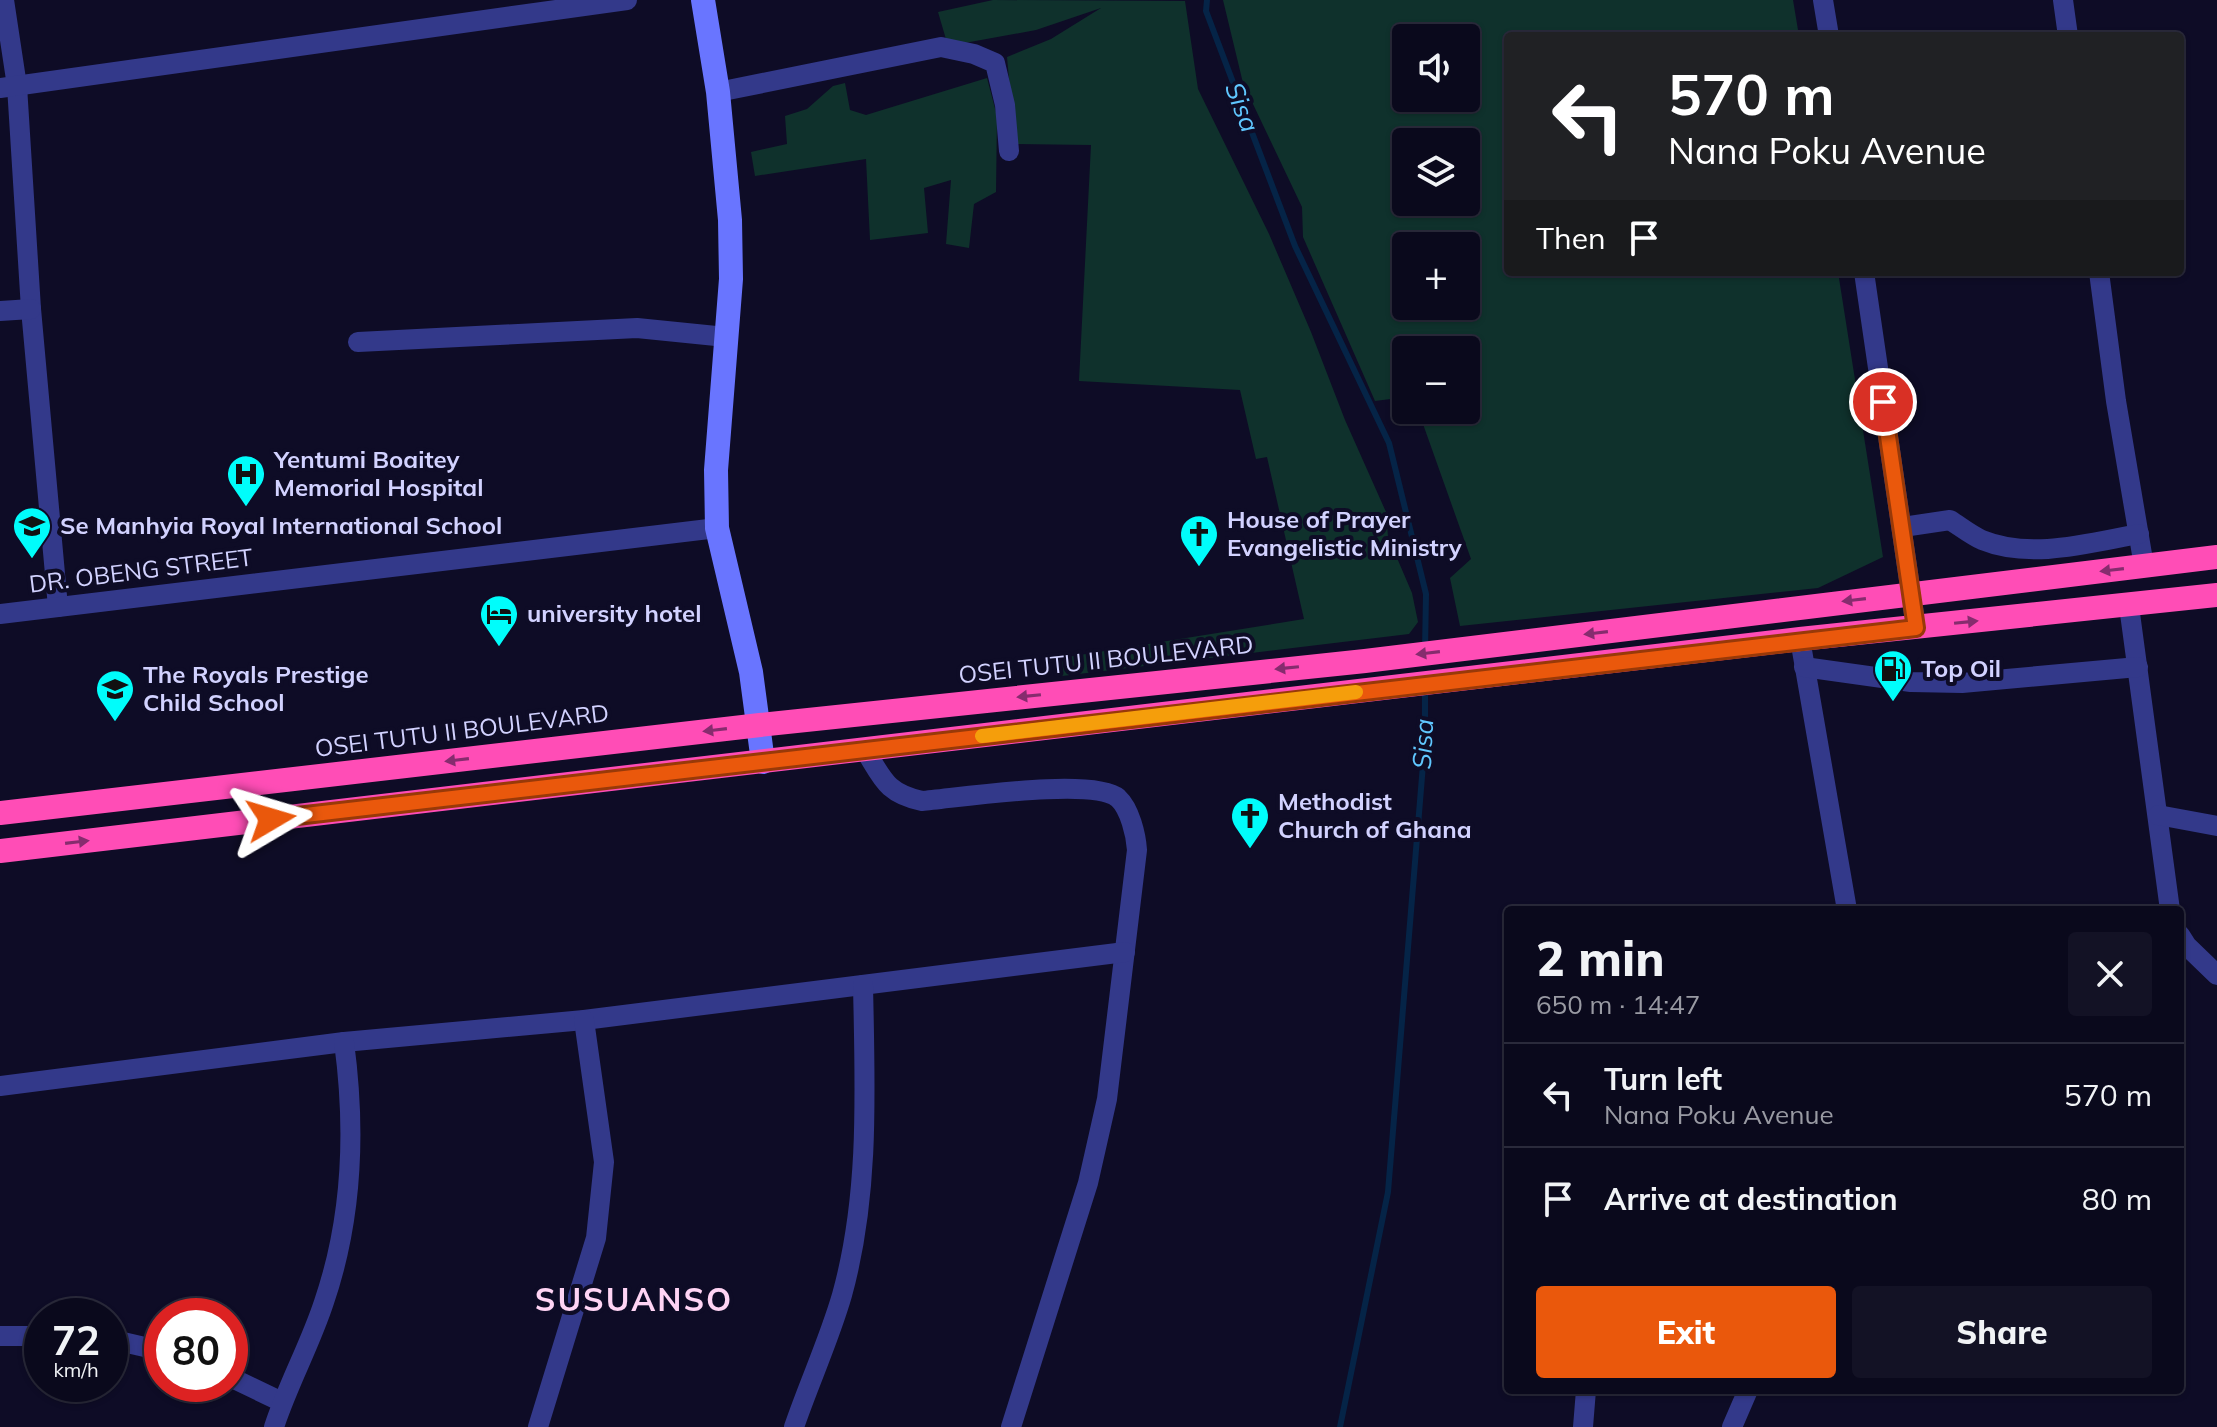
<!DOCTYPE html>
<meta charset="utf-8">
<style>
body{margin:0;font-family:Mulish,sans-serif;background:#131225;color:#f1f3f6;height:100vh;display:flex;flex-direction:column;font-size:30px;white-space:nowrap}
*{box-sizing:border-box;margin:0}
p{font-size:26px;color:#999aa3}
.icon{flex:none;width:44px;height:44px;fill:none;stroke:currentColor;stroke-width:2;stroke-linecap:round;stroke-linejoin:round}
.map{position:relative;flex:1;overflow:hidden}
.details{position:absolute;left:1504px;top:906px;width:680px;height:488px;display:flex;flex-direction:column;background:#0a091c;border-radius:8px;box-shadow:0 2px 6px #0004,0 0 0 2px #2a2a3b}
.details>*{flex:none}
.hud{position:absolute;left:1504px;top:32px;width:680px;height:244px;border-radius:8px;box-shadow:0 2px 6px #0004,0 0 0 2px #2a2a3b;background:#202124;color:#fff;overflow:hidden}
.fabs{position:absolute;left:1392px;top:24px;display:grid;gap:16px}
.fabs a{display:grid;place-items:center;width:88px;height:88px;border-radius:8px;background:#0a091c;box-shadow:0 2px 6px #0004,0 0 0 2px #2a2a3b;font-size:40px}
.speed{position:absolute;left:24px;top:1298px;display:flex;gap:16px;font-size:40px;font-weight:700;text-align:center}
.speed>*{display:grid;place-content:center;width:104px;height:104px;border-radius:50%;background:#0a091c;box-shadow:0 2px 6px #0004,0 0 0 2px #2a2a3b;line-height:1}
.speed small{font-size:20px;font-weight:400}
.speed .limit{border:12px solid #d22;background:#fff;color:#111}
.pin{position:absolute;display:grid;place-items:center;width:68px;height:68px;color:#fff;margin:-34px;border:4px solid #fff;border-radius:50%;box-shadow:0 2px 8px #0007}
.me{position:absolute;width:88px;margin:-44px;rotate:83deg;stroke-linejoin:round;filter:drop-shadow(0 0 6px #0008)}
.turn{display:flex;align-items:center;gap:28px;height:168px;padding:0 32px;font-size:36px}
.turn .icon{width:104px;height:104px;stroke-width:2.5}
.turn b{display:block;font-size:56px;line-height:68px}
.then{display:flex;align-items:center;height:76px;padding:0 32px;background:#0003;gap:16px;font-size:30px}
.round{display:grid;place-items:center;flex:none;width:84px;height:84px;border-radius:8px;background:#131225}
.summary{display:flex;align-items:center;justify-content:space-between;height:136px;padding:0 32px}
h1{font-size:48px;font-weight:800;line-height:60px}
.button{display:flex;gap:16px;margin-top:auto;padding:16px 32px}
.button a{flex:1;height:92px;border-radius:8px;background:#ea580c;color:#fff;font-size:32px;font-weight:800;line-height:92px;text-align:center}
.button a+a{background:#131225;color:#f1f3f6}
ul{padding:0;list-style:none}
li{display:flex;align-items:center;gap:24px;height:104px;padding:0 32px;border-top:2px solid #2a2a3b}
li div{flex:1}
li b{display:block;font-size:30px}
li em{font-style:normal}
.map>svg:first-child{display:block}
.grass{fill:#0f312c;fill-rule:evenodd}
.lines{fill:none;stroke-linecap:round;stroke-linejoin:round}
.stream{stroke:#052447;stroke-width:6}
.street{stroke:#33398a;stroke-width:20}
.secondary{stroke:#6975ff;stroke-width:24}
.highway{stroke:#ff4db6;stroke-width:24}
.oneway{fill:#862c6e}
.route-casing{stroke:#983908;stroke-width:20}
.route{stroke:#ea580c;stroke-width:14}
.slow{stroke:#f59e0b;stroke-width:14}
.labels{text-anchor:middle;stroke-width:8;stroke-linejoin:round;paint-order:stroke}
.poi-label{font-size:24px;font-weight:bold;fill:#d2d2ff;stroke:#0e0c26;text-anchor:start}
.street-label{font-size:24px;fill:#d2d2ff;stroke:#0e0c26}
.water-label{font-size:26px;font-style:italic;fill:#60c7ff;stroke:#0e0c26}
.district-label{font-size:32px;font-weight:bold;letter-spacing:2px;fill:#ffd4f4;stroke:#0e0c26}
</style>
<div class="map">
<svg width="2217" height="1427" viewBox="0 0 2217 1427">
<rect width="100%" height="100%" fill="#0e0c26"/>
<g class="grass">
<path d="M993,0L1185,1L1198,89L1269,234L1311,332L1345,420L1386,512L1388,537L1412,593L1418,622L1409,634L1062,676L1061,658L1304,619L1267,457L1256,459L1240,390L1079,381L1091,145L1015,144L1007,57L1051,39L1101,8L1036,30L948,46L938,12Z"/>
<path d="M1223,0H1793L1799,36H1508V272H1838L1883,557L1818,588L1460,626L1450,578L1471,559L1418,410H1466V350H1406V397L1375,401L1303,237L1302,207L1243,83ZM1406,38H1466V98H1406ZM1406,142H1466V202H1406ZM1406,246H1466V306H1406Z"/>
<path d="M987,78L997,116L996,192L974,204L969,248L946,244L951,180L924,188L928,233L870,240L866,159L755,176L751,152L787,144L785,116L807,109L833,86L845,83L850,110L866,115Z"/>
</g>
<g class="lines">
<g class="stream">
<path d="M1207,0L1206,11L1295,246L1389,443L1426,594L1425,650"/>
<path d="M1340,1427L1388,1192L1425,740V689"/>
</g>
<g class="street">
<path d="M4,0L17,86L31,309L58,607"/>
<path d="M1823,0L1829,36"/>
<path d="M2063,0L2068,36"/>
<path d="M0,88L627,0"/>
<path d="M718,92L941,47L974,54L995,63L1005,105L1009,151"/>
<path d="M1864,272L1916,628"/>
<path d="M2099,272L2116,401L2144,566"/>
<path d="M0,311L31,309"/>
<path d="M358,342L637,328L726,337"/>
<path d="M1903,527L1950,520C1961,527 1971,535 1982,540C2031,560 2089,543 2139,534"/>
<path d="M2129,606L2170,910"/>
<path d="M0,614L717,528"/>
<path d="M1800,639L1847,910"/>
<path d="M1804,667L1911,682L1962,683L2138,667"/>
<path d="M865,750C883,779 886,793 922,801C958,798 1093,777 1118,798C1130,809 1136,835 1137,850L1107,1099L1088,1183L1011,1427"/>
<path d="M2158,815L2217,826"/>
<path d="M2180,935L2187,946L2217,975"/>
<path d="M0,1086L344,1042L584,1020L1125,952"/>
<path d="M0,1336H42"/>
<path d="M110,1339L162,1351"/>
<path d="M230,1377L282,1402"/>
<path d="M274,1427C288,1384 310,1345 324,1302C353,1217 356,1131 344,1042"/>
<path d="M538,1427L596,1238L604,1162L584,1020"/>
<path d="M794,1427C809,1383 829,1340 842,1295C870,1194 865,1088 863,985"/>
<path d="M1583,1427L1586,1390"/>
<path d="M1732,1427L1748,1390"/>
</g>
<path class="secondary" d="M703,0L718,92L730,220L731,279L716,470L717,528L751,672L763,762"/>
<g class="highway">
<path d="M0,813L760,725L1365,661L2217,557"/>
<path d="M0,851L1800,639L2217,595"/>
</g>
</g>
<defs><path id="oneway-solid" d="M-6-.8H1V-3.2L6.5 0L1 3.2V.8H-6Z" transform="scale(2)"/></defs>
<g class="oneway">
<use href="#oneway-solid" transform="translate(2112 570) rotate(173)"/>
<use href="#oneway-solid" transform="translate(1854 600) rotate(173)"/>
<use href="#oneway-solid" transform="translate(1966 622) rotate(-6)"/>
<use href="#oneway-solid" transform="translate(1596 633) rotate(173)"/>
<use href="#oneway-solid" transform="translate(1428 653) rotate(173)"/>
<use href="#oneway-solid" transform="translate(1287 668) rotate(174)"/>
<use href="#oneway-solid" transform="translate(1029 696) rotate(174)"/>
<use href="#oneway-solid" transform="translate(715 730) rotate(173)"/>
<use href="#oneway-solid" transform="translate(457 760) rotate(173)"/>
<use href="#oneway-solid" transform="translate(77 842) rotate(-7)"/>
</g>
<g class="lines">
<g class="route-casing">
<path id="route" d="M271,819L1916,628L1883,402"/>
</g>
<use href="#route" class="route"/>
<path class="slow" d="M982,736L1356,692"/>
</g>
<defs>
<g id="hospital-pin" transform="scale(2)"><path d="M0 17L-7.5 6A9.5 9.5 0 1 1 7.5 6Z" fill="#00fdfb" stroke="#0e0c26"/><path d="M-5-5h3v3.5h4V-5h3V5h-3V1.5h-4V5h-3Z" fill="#111"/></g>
<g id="school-pin" transform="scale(2)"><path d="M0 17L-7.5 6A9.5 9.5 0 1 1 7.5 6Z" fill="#00fdfb" stroke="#0e0c26"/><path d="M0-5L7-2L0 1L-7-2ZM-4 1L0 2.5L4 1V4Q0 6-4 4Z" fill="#111"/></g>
<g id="church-pin" transform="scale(2)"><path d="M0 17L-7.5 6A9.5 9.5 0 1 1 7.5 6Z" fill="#00fdfb" stroke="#0e0c26"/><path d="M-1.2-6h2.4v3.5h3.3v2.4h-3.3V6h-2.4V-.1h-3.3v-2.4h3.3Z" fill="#111"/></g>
<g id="hotel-pin" transform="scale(2)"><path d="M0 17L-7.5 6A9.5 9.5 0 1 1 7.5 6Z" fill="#00fdfb" stroke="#0e0c26"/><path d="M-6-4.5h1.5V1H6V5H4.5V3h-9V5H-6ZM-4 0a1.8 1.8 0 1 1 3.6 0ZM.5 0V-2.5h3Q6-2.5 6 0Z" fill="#111"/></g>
<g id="fuel-pin" transform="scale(2)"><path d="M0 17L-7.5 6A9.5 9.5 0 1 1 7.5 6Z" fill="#00fdfb" stroke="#0e0c26"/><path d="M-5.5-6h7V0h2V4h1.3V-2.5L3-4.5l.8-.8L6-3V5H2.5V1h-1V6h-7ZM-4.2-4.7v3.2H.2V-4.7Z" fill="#111"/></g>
</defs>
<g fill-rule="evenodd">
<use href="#hospital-pin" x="246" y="474"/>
<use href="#school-pin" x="32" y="526"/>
<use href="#church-pin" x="1199" y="534"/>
<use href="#hotel-pin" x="499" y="614"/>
<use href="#fuel-pin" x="1893" y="669"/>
<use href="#school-pin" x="115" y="689"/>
<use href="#church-pin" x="1250" y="816"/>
</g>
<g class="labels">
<g class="poi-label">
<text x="274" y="468">Yentumi Boaitey<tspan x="274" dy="28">Memorial Hospital</tspan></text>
<text x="1227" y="528">House of Prayer<tspan x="1227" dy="28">Evangelistic Ministry</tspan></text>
<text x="60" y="534">Se Manhyia Royal International School</text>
<text x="527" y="622">university hotel</text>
<text x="1921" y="677">Top Oil</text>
<text x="143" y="683">The Royals Prestige<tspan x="143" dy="28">Child School</tspan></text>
<text x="1278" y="810">Methodist<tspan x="1278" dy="28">Church of Ghana</tspan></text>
</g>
<g class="street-label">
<text transform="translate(141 571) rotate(-7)" y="8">DR. OBENG STREET</text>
<text transform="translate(1106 660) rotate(-6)" y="8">OSEI TUTU II BOULEVARD</text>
<text transform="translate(462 731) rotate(-7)" y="8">OSEI TUTU II BOULEVARD</text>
</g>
<g class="water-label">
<text transform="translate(1242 107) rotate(69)" y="9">Sisa</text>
<text transform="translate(1423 744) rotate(-87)" y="9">Sisa</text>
</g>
<g class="district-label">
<text x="634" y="1311">SUSUANSO</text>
</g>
</g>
</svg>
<div class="fabs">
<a><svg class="icon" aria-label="sound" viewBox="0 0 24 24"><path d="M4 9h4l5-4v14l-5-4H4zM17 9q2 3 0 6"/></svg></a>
<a><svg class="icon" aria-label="layers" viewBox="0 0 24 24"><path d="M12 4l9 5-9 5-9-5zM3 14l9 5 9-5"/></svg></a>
<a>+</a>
<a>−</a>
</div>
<div class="speed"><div>72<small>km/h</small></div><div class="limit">80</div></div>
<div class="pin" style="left:1883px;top:402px;background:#d93025"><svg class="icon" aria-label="arrive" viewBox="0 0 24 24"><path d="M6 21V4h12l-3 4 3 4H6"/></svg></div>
<svg class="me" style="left:271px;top:819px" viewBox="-20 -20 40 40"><path d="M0-17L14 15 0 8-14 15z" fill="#ea580c" stroke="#fff" stroke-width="4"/></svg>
<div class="hud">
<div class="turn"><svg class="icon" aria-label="left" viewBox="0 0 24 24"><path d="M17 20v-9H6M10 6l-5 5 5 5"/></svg><div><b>570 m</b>Nana Poku Avenue</div></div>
<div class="then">Then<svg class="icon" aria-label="arrive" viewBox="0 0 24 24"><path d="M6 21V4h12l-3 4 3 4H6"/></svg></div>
</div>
<section class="details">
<div class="summary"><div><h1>2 min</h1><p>650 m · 14:47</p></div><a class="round"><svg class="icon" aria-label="close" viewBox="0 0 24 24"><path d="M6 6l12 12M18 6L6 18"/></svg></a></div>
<ul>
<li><svg class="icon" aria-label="left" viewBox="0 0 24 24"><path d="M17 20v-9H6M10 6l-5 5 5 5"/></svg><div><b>Turn left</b><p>Nana Poku Avenue</p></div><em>570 m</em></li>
<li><svg class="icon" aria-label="arrive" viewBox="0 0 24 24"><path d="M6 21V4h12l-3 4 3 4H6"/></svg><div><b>Arrive at destination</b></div><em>80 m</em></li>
</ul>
<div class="button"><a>Exit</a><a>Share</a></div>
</section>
</div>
